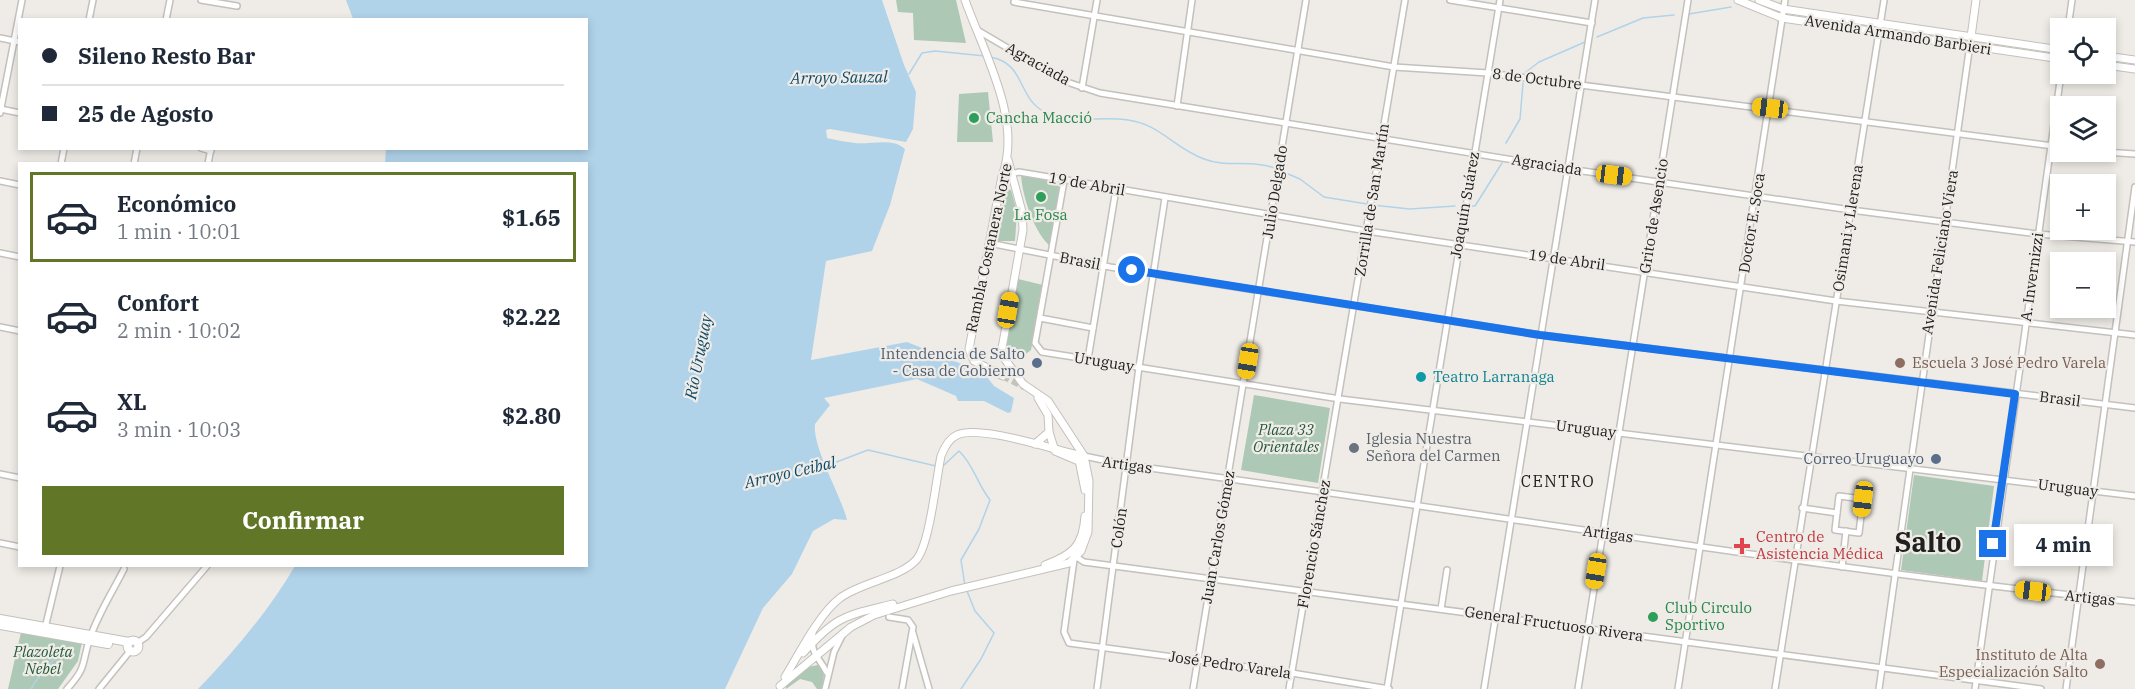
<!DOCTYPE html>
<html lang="es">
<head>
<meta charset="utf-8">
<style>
	body { margin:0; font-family:"IBM Plex Serif",serif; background:#f6f6f7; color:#1f2937; height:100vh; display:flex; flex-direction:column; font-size:22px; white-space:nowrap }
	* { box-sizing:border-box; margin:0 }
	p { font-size:20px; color:#747a83 }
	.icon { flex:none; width:33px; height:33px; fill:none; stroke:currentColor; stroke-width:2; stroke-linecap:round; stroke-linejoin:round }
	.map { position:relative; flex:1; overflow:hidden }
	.sheet { position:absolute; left:18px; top:162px; width:570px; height:405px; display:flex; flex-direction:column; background:#fff; border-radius:0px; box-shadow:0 3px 9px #0003 }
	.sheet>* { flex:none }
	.guide { position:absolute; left:18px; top:18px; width:570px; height:132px; border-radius:0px; box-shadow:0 3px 9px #0003; display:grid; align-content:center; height:132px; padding:0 24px; background:#fff }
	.tools { position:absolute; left:2050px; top:18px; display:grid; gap:12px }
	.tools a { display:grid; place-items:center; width:66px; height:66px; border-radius:0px; background:#fff; box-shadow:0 3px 9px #0003; font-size:30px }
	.end { position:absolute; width:27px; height:27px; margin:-14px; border:8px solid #1a73e8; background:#fff; box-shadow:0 0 0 3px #fff }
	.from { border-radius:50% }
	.bubble { position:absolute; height:42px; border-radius:0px; background:#fff; box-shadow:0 3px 9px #0003; font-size:20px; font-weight:800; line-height:42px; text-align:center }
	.car { position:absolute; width:18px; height:36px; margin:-18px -9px; border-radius:8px; box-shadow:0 0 4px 2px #0007; background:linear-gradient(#f5c518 24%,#345 0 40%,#f5c518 0 76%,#345 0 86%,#f5c518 0) }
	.guide b { display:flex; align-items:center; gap:21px; height:57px; font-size:22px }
	.guide b+b { border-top:2px solid #e0e1e3 }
	.guide i { width:15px; height:15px; background:#1f2937 }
	ul { padding:10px 0 0; list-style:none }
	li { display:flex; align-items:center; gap:18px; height:90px; margin:0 12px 9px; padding:0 12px; border:3px solid transparent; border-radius:0px }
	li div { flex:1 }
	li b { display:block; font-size:22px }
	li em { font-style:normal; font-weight:800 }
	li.current { border-color:#617626 }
	li>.icon { width:54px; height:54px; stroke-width:1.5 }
	.action { display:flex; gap:12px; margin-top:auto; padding:12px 24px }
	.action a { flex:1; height:69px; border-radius:0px; background:#617626; color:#fff; font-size:24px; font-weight:800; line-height:69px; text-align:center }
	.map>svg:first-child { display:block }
	.green { fill:#adc8b5 }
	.water { fill:#b0d3ea }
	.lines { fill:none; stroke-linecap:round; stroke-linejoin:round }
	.stream { stroke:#b0d3ea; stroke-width:1.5 }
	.tertiary-tunnel { stroke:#c6c3bf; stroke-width:7; stroke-dasharray:7 3.5; stroke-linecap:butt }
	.minor-casing { stroke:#c4c0bb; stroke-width:8 }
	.tertiary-casing { stroke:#c4c0bb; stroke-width:9 }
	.secondary-casing { stroke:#c4c0bb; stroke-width:10 }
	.minor { stroke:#fff; stroke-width:5 }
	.tertiary { stroke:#fff; stroke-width:7 }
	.secondary { stroke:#fff; stroke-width:8 }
	.route { stroke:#1a73e8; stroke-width:8 }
	.leisure-dot { fill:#2e9e5b; stroke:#efece7; stroke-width:2 }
	.service-dot { fill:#5c6f8a; stroke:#efece7; stroke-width:2 }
	.education-dot { fill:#8d6e63; stroke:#efece7; stroke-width:2 }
	.culture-dot { fill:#0f9aa8; stroke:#efece7; stroke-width:2 }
	.worship-dot { fill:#6b7280; stroke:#efece7; stroke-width:2 }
	.health-dot { fill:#e0444e; stroke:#efece7; stroke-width:2 }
	.labels { text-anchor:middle; stroke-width:4.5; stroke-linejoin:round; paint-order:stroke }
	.street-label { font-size:15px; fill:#21201e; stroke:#efece7 }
	.leisure-label { font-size:15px; fill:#27864d; stroke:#efece7; text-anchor:start }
	.service-label { font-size:15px; fill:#4e5e75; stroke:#efece7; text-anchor:end }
	.education-label { font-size:15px; fill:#785e54; stroke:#efece7; text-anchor:start }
	.culture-label { font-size:15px; fill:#0d838f; stroke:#efece7; text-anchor:start }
	.park-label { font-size:15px; font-style:italic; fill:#225939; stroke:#efece7 }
	.worship-label { font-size:15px; fill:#5b616d; stroke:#efece7; text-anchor:start }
	.health-label { font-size:15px; fill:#be3a42; stroke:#efece7; text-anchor:start }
	.water-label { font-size:16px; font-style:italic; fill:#0c4969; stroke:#efece7 }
	.neighbourhood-label { font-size:16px; letter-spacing:1.5px; fill:#21201e; stroke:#efece7 }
	.town-label { font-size:27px; font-weight:bold; fill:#21201e; stroke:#efece7 }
</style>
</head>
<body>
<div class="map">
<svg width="2135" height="689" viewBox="0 0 2135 689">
	<rect width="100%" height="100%" fill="#efece7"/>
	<g class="green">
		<path d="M896,0H956L966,43L914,40L913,13L898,12Z"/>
		<path d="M988,92L993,142H957L959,94Z"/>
		<path d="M1021,174L1061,183L1051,247C1034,233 1022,196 1021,174Z"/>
		<path d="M1007,189L1011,190L1017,212L1015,241H996L994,238L1003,192Z"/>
		<path d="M1018,279L1043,285L1031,350L1022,357L1011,354L1006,345Z"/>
		<path d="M1254,395L1330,408L1318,483L1241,470Z"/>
		<path d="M1914,475L1994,486L1982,581L1901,570Z"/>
		<path d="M22,628L82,642L78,661L58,689H8Z"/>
		<path d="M818,665L824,672L823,689H817L812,682L800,679L786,689V684L808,667Z"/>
	</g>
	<path class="water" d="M346,0H882L904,65L916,92L913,129L906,142L830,129L826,130L827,138C836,140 846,142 855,143C869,145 893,137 905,149L890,205L872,251L826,261L811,360L907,342L984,373L994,386L1014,398L1011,412L1008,413L984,401H958L956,396L917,379L824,398L830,405L815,424C812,447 841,495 847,520L834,519L813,531L792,574L763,608L725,689H198C234,652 269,610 295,566H586V164L385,163L386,149L586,148V20L353,19Z"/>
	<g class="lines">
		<g class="stream">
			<path d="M1689,14L1731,7"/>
			<path d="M1597,37L1643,18L1674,15"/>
			<path d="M990,57C1028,63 1016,103 1050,114C1075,124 1102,116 1128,120C1162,125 1172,147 1204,159C1227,168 1254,159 1277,169"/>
			<path d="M1526,72L1539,62L1585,42"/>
			<path d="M909,74L922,53L935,51L985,56"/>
			<path d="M1506,143L1520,119L1523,83"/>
			<path d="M1281,171L1300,179L1324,197L1367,204"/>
			<path d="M1372,205L1410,209L1455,206"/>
			<path d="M1471,206H1475L1502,163"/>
			<path d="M826,466L868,450L936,466"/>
			<path d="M943,466L959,451C974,465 977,484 990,500L979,529L961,560L965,586"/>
			<path d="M31,689C40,672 53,663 64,647"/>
			<path d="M961,689L981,659L994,633L975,611L967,591"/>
		</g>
		<path class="tertiary-tunnel" d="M1003,376L1025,387"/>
		<defs>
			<g id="minor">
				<path d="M201,0L237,6"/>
				<path d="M1450,0L1592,23"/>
				<path d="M1014,2L1394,67L1488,73L2061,147"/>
				<path d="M89,20L93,0"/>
				<path d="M166,20L170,0"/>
				<path d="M2068,28L2072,0"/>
				<path d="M977,30L1064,81L1100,93L1569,169L1851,210L2038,234L2135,242"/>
				<path d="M0,38L20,42"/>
				<path d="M1082,88L1097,0"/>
				<path d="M1177,106L1192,0"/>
				<path d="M0,109L20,113"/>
				<path d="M0,113L22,0"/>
				<path d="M201,148L211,151"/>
				<path d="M2105,152L2135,154"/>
				<path d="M61,164L64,148"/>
				<path d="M134,164L137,148"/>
				<path d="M208,164L211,148"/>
				<path d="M1002,176L1019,172L1367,231L1836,301L2135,335"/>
				<path d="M0,181L20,185"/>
				<path d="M1064,181L1035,343L1042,352L1340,399L2135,496"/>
				<path d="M989,243L1110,267L1540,335L2135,408"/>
				<path d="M0,253L20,257"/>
				<path d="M1040,318L1093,328"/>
				<path d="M0,327L20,331"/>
				<path d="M1088,359L1116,189"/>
				<path d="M1084,456L1127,465C1463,509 1798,567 2135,602"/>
				<path d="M0,474L20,478"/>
				<path d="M1839,496L1863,499L1859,533L1835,530Z"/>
				<path d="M1802,508L1837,513"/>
				<path d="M0,543L20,547"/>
				<path d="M1072,554L1084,562L2041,689"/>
				<path d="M1074,560L1064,632L1069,643L1292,673L1389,689"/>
				<path d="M1842,567L1846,531"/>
				<path d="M1441,609L1447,570"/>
				<path d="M889,617L908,620L913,627L902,689"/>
				<path d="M45,628L60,566"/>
				<path d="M813,632C810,655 818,655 827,673"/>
				<path d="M913,633L929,689"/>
				<path d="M137,643L146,637L207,566"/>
				<path d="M67,689C88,666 81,664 90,638C98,614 113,591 124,569"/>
				<path d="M99,689L130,651"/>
				<path d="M825,689L834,652L843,634"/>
				<path d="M1097,689L1139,367L1165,198"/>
				<path d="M1193,689L1306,0"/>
				<path d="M1289,689L1405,0"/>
				<path d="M1387,689L1500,0"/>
				<path d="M1484,689L1595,0"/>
				<path d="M1578,689L1688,0"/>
				<path d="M1678,689L1785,0"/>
				<path d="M1775,689L1884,0"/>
				<path d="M1879,689L1971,37"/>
				<path d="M1975,689L2061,74"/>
				<path d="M2066,689L2135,187"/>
			</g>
			<g id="tertiary">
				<path d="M965,0C984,53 1023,121 1002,176L969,349L974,361L1003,376"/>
				<path d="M1738,0L1782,18L2061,59"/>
				<path d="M1759,0L1783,9L2061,50"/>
				<path d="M1971,37L1976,0"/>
				<path d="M2106,56L2135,60"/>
				<path d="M2106,65L2135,69"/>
				<path d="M1049,432L1055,451L1081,462"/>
				<path d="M1035,444L1049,432L1048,415L1038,398"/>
				<path d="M1078,455L1085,490"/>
				<path d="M1045,565C1072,555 1083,547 1085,516"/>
				<path d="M803,653C837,615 845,616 893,604"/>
				<path d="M785,677C799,654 819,614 840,598C861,582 901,578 917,559C930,542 936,480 941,456C944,448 948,439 957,435C980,424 1056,451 1084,456"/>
				<path d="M780,686L851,627L874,615L951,591L1069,563L1081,551L1088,532L1089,481L1084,456L1048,401L1023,384L1001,354L1023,230L1022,212L1008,160"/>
			</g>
			<g id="secondary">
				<path d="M0,619L129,642"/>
				<path d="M0,625L108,644"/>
				<circle cx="133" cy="646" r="5.5"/>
			</g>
		</defs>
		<use href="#minor" class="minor-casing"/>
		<use href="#tertiary" class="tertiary-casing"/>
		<use href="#secondary" class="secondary-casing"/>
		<use href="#minor" class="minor"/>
		<use href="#tertiary" class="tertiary"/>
		<use href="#secondary" class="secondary"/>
	</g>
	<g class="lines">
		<path class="route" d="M1132,270L1540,335L2015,394L1993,544"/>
	</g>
	<g class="leisure-dot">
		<circle cx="974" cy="118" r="6"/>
		<circle cx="1041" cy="197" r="6"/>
		<circle cx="1653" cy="617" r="6"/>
	</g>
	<g class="service-dot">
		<circle cx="1037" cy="363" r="6"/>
		<circle cx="1936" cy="459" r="6"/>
	</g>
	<g class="education-dot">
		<circle cx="1900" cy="363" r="6"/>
		<circle cx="2100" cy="664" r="6"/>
	</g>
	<circle class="culture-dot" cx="1421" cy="377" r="6"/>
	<circle class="worship-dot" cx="1354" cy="448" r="6"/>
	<path class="health-dot" d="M1739 537h6v6h6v6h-6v6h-6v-6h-6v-6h6z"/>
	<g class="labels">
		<g class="street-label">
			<text transform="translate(1898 35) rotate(9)" y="5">Avenida Armando Barbieri</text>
			<text transform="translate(1038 64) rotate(29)" y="5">Agraciada</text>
			<text transform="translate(1537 79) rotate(7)" y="5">8 de Octubre</text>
			<text transform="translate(1547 165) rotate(9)" y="5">Agraciada</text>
			<text transform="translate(1087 184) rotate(10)" y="5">19 de Abril</text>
			<text transform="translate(1275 192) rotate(-81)" y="5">Julio Delgado</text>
			<text transform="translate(1372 200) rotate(-81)" y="5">Zorrilla de San Martín</text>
			<text transform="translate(1465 205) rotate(-80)" y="5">Joaquín Suárez</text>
			<text transform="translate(1654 216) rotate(-81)" y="5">Grito de Asencio</text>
			<text transform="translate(1752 223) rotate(-81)" y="5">Doctor E. Soca</text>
			<text transform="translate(1848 228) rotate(-81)" y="5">Osimani y Llerena</text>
			<text transform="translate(989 248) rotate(-78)" y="5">Rambla Costanera Norte</text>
			<text transform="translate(1940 252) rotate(-81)" y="5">Avenida Feliciano Viera</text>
			<text transform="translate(1567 260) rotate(8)" y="5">19 de Abril</text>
			<text transform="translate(1080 261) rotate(11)" y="5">Brasil</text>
			<text transform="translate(2032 277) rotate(-82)" y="5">A. Invernizzi</text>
			<text transform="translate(1104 362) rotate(9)" y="5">Uruguay</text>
			<text transform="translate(2060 399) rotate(7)" y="5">Brasil</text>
			<text transform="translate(1586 429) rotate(7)" y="5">Uruguay</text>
			<text transform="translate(1127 465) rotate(8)" y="5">Artigas</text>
			<text transform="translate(2068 488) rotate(7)" y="5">Uruguay</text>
			<text transform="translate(1119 528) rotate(-82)" y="5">Colón</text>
			<text transform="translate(1608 534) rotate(8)" y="5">Artigas</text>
			<text transform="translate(1218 537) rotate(-80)" y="5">Juan Carlos Gómez</text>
			<text transform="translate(1314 544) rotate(-80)" y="5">Florencio Sánchez</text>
			<text transform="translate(2090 598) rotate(6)" y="5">Artigas</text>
			<text transform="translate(1554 624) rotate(8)" y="5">General Fructuoso Rivera</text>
			<text transform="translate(1230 665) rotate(8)" y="5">José Pedro Varela</text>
		</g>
		<g class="leisure-label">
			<text x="986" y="123">Cancha Macció</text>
			<text x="1041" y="220" text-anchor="middle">La Fosa</text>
			<text x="1665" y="613">Club Circulo<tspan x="1665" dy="17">Sportivo</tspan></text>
		</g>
		<g class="service-label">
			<text x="1025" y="359">Intendencia de Salto<tspan x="1025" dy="17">- Casa de Gobierno</tspan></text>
			<text x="1924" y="464">Correo Uruguayo</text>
		</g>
		<g class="education-label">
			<text x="1912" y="368">Escuela 3 José Pedro Varela</text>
			<text x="2088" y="660" text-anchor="end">Instituto de Alta<tspan x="2088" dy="17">Especialización Salto</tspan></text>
		</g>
		<g class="culture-label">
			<text x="1433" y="382">Teatro Larranaga</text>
		</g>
		<g class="park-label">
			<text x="1286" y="435">Plaza 33<tspan x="1286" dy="17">Orientales</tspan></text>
			<text x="43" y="657">Plazoleta<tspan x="43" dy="17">Nebel</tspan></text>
		</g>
		<g class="worship-label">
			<text x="1366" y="444">Iglesia Nuestra<tspan x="1366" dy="17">Señora del Carmen</tspan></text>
		</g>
		<g class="health-label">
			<text x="1756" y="542">Centro de<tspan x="1756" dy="17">Asistencia Médica</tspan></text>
		</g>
		<g class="water-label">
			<text transform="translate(839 77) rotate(-1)" y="6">Arroyo Sauzal</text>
			<text transform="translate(698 357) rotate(-79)" y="6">Río Uruguay</text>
			<text transform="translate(790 472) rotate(-13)" y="6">Arroyo Ceibal</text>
		</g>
		<g class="neighbourhood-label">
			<text x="1558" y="487">CENTRO</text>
		</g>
		<g class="town-label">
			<text x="1928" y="552">Salto</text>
		</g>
	</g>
</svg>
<div class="tools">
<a><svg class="icon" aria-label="locate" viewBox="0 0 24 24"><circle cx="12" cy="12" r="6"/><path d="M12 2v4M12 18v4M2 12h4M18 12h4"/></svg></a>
<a><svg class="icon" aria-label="layers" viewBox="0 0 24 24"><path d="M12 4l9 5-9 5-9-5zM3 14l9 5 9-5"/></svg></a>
<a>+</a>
<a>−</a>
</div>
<i class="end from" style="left:1132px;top:270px"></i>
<i class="end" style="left:1993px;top:544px"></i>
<div class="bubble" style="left:2014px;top:524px;width:99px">4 min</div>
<i class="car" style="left:1770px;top:108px;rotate:277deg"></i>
<i class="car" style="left:1614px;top:175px;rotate:97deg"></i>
<i class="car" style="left:1008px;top:310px;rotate:10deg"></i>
<i class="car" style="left:1248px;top:361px;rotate:189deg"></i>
<i class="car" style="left:1863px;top:499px;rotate:187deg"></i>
<i class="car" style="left:1596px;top:571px;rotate:189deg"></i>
<i class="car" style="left:2033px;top:591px;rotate:277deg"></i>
<div class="guide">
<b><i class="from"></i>Sileno Resto Bar</b>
<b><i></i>25 de Agosto</b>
</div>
<section class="sheet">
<ul>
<li class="current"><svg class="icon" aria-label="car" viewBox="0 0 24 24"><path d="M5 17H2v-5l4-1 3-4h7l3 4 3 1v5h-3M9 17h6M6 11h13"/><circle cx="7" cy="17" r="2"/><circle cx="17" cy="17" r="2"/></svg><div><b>Económico</b><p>1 min · 10:01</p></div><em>$1.65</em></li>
<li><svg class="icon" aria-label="car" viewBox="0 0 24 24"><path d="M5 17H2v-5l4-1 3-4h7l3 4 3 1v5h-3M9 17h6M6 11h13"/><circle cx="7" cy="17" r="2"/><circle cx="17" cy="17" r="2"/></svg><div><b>Confort</b><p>2 min · 10:02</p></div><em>$2.22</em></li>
<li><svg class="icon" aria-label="car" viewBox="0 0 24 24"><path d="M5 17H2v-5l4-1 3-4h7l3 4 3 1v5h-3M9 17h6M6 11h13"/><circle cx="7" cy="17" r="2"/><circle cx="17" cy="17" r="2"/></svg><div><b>XL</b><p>3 min · 10:03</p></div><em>$2.80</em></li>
</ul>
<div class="action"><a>Confirmar</a></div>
</section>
</div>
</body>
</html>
